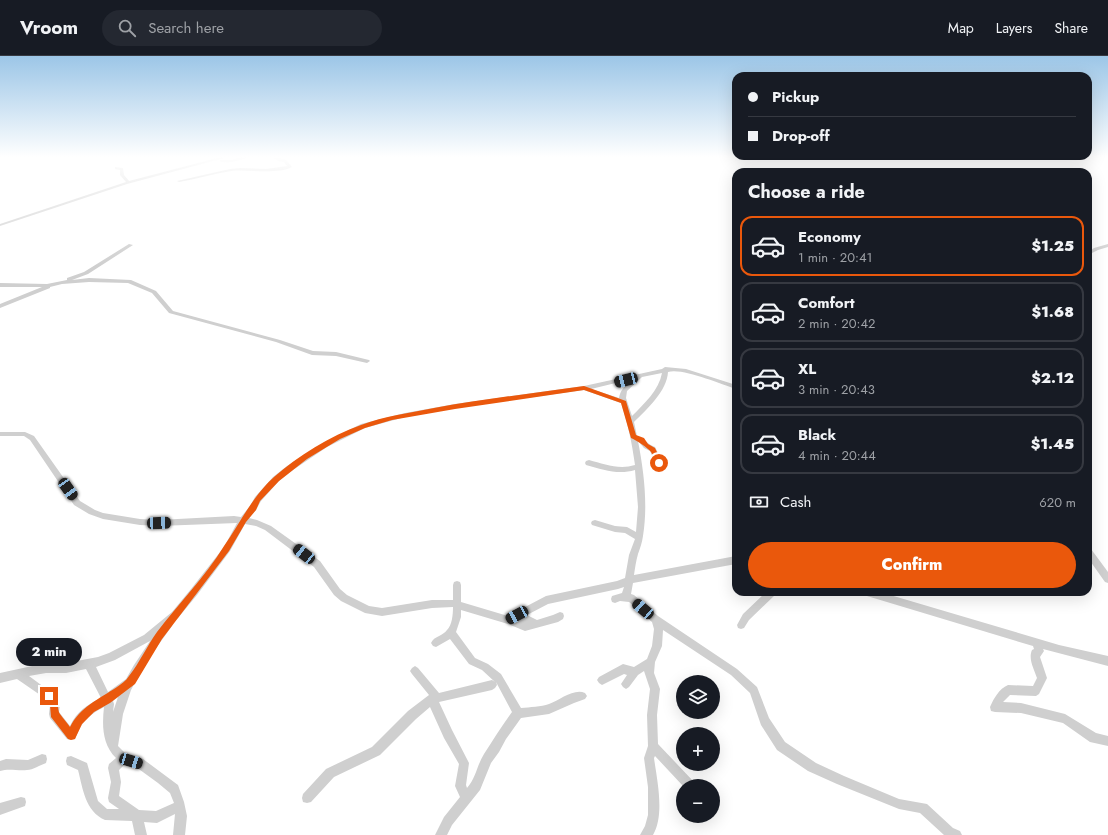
<!DOCTYPE html>
<html lang="en">
<head>
<meta charset="utf-8">
<style>
	body { margin:0; font-family:Jost,sans-serif; background:#242831; color:#f1f3f6; height:100vh; display:flex; flex-direction:column; font-size:15px; white-space:nowrap }
	* { box-sizing:border-box; margin:0 }
	p { font-size:13px; color:#9ea1a6 }
	.icon { flex:none; width:22px; height:22px; fill:none; stroke:currentColor; stroke-width:2; stroke-linecap:round; stroke-linejoin:round }
	.map { position:relative; flex:1; overflow:hidden }
	.details { position:absolute; left:732px; top:112px; width:360px; height:428px; display:flex; flex-direction:column; background:#171b24; border-radius:12px; box-shadow:0 4px 16px #0002 }
	.details>* { flex:none }
	.top-card { position:absolute; left:732px; top:16px; width:360px; height:88px; border-radius:12px; box-shadow:0 4px 16px #0002; display:grid; align-content:center; height:88px; padding:0 16px; background:#171b24 }
	.buttons { position:absolute; left:676px; top:619px; display:grid; gap:8px }
	.buttons a { display:grid; place-items:center; width:44px; height:44px; border-radius:50%; background:#171b24; box-shadow:0 4px 16px #0002; font-size:20px }
	.end { position:absolute; width:18px; height:18px; margin:-9px; border:5px solid #ea580c; background:#fff; box-shadow:0 0 0 2px #fff }
	.from { border-radius:50% }
	.bubble { position:absolute; height:28px; border-radius:14px; background:#171b24; box-shadow:0 4px 16px #0002; font-size:13px; font-weight:800; line-height:28px; text-align:center }
	.car { position:absolute; width:12px; height:24px; margin:-12px -6px; border-radius:5px; box-shadow:0 0 3px 1px #0007; background:linear-gradient(#222 24%,#8ab4d8 0 40%,#222 0 76%,#8ab4d8 0 86%,#222 0) }
	.top-card b { display:flex; align-items:center; gap:14px; height:38px; font-size:15px }
	.top-card b+b { border-top:1px solid #363941 }
	.top-card i { width:10px; height:10px; background:#f1f3f6 }
	ul { padding:0; list-style:none }
	li { display:flex; align-items:center; gap:12px; height:60px; margin:0 8px 6px; padding:0 8px; border:2px solid #363941; border-radius:12px }
	li div { flex:1 }
	li b { display:block; font-size:15px }
	li em { font-style:normal; font-weight:800 }
	li.selected { border-color:#ea580c }
	li>.icon { width:36px; height:36px; stroke-width:1.5 }
	h2 { padding:0 16px; font-size:18px; line-height:48px }
	.pay { display:flex; align-items:center; gap:10px; height:44px; padding:0 16px; font-size:15px }
	.pay p { margin-inline-start:auto }
	.button { display:flex; gap:8px; margin-top:auto; padding:8px 16px }
	.button a { flex:1; height:46px; border-radius:24px; background:#ea580c; color:#fff; font-size:16px; font-weight:800; line-height:46px; text-align:center }
	header { display:flex; align-items:center; gap:24px; box-sizing:border-box; height:56px; padding:0 20px; background:#171b24; border-bottom:1px solid #363941 }
	header strong { font-size:19px }
	nav { display:flex; gap:22px; margin-inline-start:auto; font-size:14px }
	.search { width:280px; height:36px; background:#242831; display:flex; align-items:center; gap:10px; box-sizing:border-box; padding:0 14px; border-radius:22px; color:#9ea1a6; font-size:15px }
	.map>svg:first-child { display:block }
	.lines { fill:none; stroke-linecap:round; stroke-linejoin:round }
	.street { fill:#cfcfcf; fill-rule:evenodd }
	.route { fill:#ea580c }
</style>
</head>
<body>
<header>
<strong>Vroom</strong>
<div class="search"><svg class="icon" aria-label="search" viewBox="0 0 24 24"><circle cx="10" cy="10" r="6"/><path d="M15 15l6 6"/></svg>Search here</div>
<nav><a>Map</a><a>Layers</a><a>Share</a></nav>
</header>
<div class="map">
<svg width="1108" height="779" viewBox="0 0 1108 779">
	<rect width="100%" height="100%" fill="#fff"/>
	<g class="lines">
		<g class="street">
			<path d="M221,101H228L127,128L0,170V168L126,126L120,119V114L115,113V111L123,112L124,119L129,125Z"/>
			<path d="M241,101H248C239,105 228,108 219,105L221,104H232Z"/>
			<path d="M273,101C278,101 282,103 286,104L292,111C276,119 248,113 231,115C213,118 196,123 179,126L177,125L230,113L241,112L266,113L287,110L284,106L278,105Z"/>
			<path d="M129,188L133,189L88,218L72,224L89,222L131,224L156,235L173,255L280,284L313,295L336,296L369,304L370,305L367,307L336,300L312,299L276,286L169,257L152,237L128,227L89,226L62,228L50,231V232L0,252V248L42,231H0V227L47,228L67,224V222L84,216Z"/>
			<path d="M1108,188V191L1098,194L1088,199V196L1094,192Z"/>
			<path d="M665,311L686,313L736,329V333C719,328 684,312 668,316C667,335 647,353 634,366L637,380C645,383 647,388 655,391L663,407L662,409H656L650,395L644,392L638,385C644,416 648,449 643,480C642,487 640,492 638,498C636,505 635,512 634,519L736,500V508L633,527L631,538L634,539L658,560L737,613L757,631L769,662L785,686L816,707L844,720L899,743L927,748L953,772L960,775L962,779H944L920,757L899,753L837,728L808,715L777,694L761,669L750,637L731,619L663,574L662,590L655,606L654,617L660,633L657,659L658,688L694,726L695,730H683L655,700L654,702C657,724 665,759 653,779H640L645,770L648,759V731L644,702L648,690L647,659L650,633L644,615L638,619L629,631L626,633L623,631L621,628L627,619L624,618L602,629L599,627L597,624L599,621L623,608L634,611L647,603L652,590L654,573L652,566L629,546L620,545L615,547L612,546L611,543L612,540L622,537L624,531L618,533L548,548L527,559L537,564L553,559L560,556L563,557L564,560L563,563L558,566L525,575L508,568L461,554V561L456,576L475,602L488,608L501,618L521,652C530,651 541,651 549,648C560,644 574,632 585,637L587,640L585,643L574,647L549,658L521,662L506,683L499,696L491,707L480,734L452,769L447,779H435L444,761L460,741L455,730L459,708L444,682L430,651L416,663L380,699L334,721L311,746L307,747L303,746L302,742L303,738L326,713L372,691L408,655L429,639L412,618L410,615L412,612L415,610L418,612L439,637L492,624L495,626L482,614L469,608L450,583L436,591L433,590L431,587C434,580 443,580 447,574C452,569 453,559 453,551L432,552L382,560L365,557L341,545L334,539L314,511L265,474L256,470L245,468L230,495L197,539L178,562L173,566L172,570L146,606L131,634L123,658L118,690L126,698L143,703L178,729L184,746L187,760L185,779H173L175,758L157,767L144,766L147,779H135L132,765L105,764C85,755 83,733 78,714L67,709L66,705L67,701L71,700L87,707L98,745L107,753H119L109,746L108,742L111,726L108,712L109,708L116,702C102,688 102,669 104,651C87,660 82,666 75,683L71,684L67,683L50,662L49,658L50,649L46,643L17,623L0,627V617L46,607H66L98,601L109,597L144,579L172,556L191,533L224,491L237,467L159,470L140,469L103,463L89,458L74,449L30,384L24,380H0V376H25L34,380L80,445L95,454L103,457L140,463L159,464L234,460L241,461L250,450L255,441L273,421L287,410L323,387L361,368L405,357L455,348L584,330L662,313ZM662,317C659,334 644,348 632,360L626,342L627,335L642,321ZM632,323C626,329 620,334 619,342L591,333ZM584,334L621,347C628,368 632,387 635,409C619,414 604,408 589,404L586,405L585,407L586,409C603,414 619,419 635,414L638,451L636,476L627,471L615,470L595,464L592,465L591,467L592,469L615,476L625,477L635,483L629,499L625,522L617,525L546,540L508,560L461,546V529L460,526L457,525L454,526L453,529V544H432L382,552L369,550L347,539L340,533L320,505L271,470L257,464L249,462L256,454L261,445L279,425L293,414L327,391L365,372L405,361L455,352ZM150,585L134,609L126,623L108,636L96,611L115,604ZM86,613L101,642C87,649 77,655 70,670L59,656L60,648L52,637L29,620L46,617H66ZM496,626L512,656C502,670 493,684 484,698C477,709 476,722 467,732L466,729L469,707L452,674L439,646L492,634L495,632L497,629ZM118,641L113,656L114,648L113,645ZM125,708L136,711L158,727L170,737L174,747L156,755L139,754L119,740L121,726L119,714Z"/>
			<path d="M1088,492L1091,493L1108,516V527L1105,526L1088,502Z"/>
			<path d="M766,536H776L775,539L749,564L744,572L741,573L738,572L737,569L743,558Z"/>
			<path d="M863,536H880L1059,589L1108,600V610L1043,593L1044,595L1040,601L1047,622L1039,638L1036,640L1010,639L1003,646L1021,647L1065,658L1096,677L1108,680V690L1090,686L1063,667L1021,657L995,656L991,655L990,651C994,642 999,633 1008,629L1033,630L1037,622C1034,613 1028,603 1032,594L1034,593L1033,590L867,540L864,539Z"/>
			<path d="M42,698L46,699L47,703L46,707C40,709 33,714 27,714C17,715 9,712 0,715V705L6,703L28,704Z"/>
			<path d="M21,741L25,742L26,746L25,750L0,759V747Z"/>
		</g>
	</g>
	<linearGradient id="sky" x2="0" y2="1"><stop stop-color="#9cc6e7"/><stop offset="0.48" stop-color="#fff"/><stop offset="1" stop-color="#fff" stop-opacity="0"/></linearGradient>
	<rect width="1108" height="210" fill="url(#sky)"/>
	<path class="route" d="M584,330L626,345L636,379L644,382L648,388L655,392L662,407L661,409H657C655,405 653,399 651,396C648,392 636,384 631,382L621,347L584,334L455,353L392,364L365,372L340,383L307,403L279,425L260,445L256,454L246,466L229,495L162,583L135,628L110,647L94,656L82,668L75,683L71,684L68,683L51,661L50,649L45,640L46,637L49,636C61,641 56,651 60,658C63,662 67,667 70,671C80,651 99,643 117,631C121,628 126,625 129,620C140,606 147,590 157,576C179,547 205,521 224,490C240,467 252,441 274,421C298,400 330,380 361,369C384,360 410,357 434,352C484,343 534,337 584,330Z"/>
</svg>
<div class="buttons">
<a><svg class="icon" aria-label="layers" viewBox="0 0 24 24"><path d="M12 4l9 5-9 5-9-5zM3 14l9 5 9-5"/></svg></a>
<a>+</a>
<a>−</a>
</div>
<i class="end from" style="left:659px;top:407px"></i>
<i class="end" style="left:49px;top:640px"></i>
<div class="bubble" style="left:16px;top:582px;width:66px">2 min</div>
<i class="car" style="left:626px;top:324px;rotate:256deg"></i>
<i class="car" style="left:68px;top:433px;rotate:145deg"></i>
<i class="car" style="left:159px;top:467px;rotate:88deg"></i>
<i class="car" style="left:304px;top:498px;rotate:308deg"></i>
<i class="car" style="left:643px;top:553px;rotate:311deg"></i>
<i class="car" style="left:517px;top:559px;rotate:242deg"></i>
<i class="car" style="left:131px;top:705px;rotate:107deg"></i>
<div class="top-card">
<b><i class="from"></i>Pickup</b>
<b><i></i>Drop-off</b>
</div>
<section class="details">
<h2>Choose a ride</h2>
<ul>
<li class="selected"><svg class="icon" aria-label="car" viewBox="0 0 24 24"><path d="M5 17H2v-5l4-1 3-4h7l3 4 3 1v5h-3M9 17h6M6 11h13"/><circle cx="7" cy="17" r="2"/><circle cx="17" cy="17" r="2"/></svg><div><b>Economy</b><p>1 min · 20:41</p></div><em>$1.25</em></li>
<li><svg class="icon" aria-label="car" viewBox="0 0 24 24"><path d="M5 17H2v-5l4-1 3-4h7l3 4 3 1v5h-3M9 17h6M6 11h13"/><circle cx="7" cy="17" r="2"/><circle cx="17" cy="17" r="2"/></svg><div><b>Comfort</b><p>2 min · 20:42</p></div><em>$1.68</em></li>
<li><svg class="icon" aria-label="car" viewBox="0 0 24 24"><path d="M5 17H2v-5l4-1 3-4h7l3 4 3 1v5h-3M9 17h6M6 11h13"/><circle cx="7" cy="17" r="2"/><circle cx="17" cy="17" r="2"/></svg><div><b>XL</b><p>3 min · 20:43</p></div><em>$2.12</em></li>
<li><svg class="icon" aria-label="car" viewBox="0 0 24 24"><path d="M5 17H2v-5l4-1 3-4h7l3 4 3 1v5h-3M9 17h6M6 11h13"/><circle cx="7" cy="17" r="2"/><circle cx="17" cy="17" r="2"/></svg><div><b>Black</b><p>4 min · 20:44</p></div><em>$1.45</em></li>
</ul>
<div class="pay"><svg class="icon" aria-label="cash" viewBox="0 0 24 24"><path d="M3 7h18v10H3z"/><circle cx="12" cy="12" r="2"/></svg>Cash<p>620 m</p></div>
<div class="button"><a>Confirm</a></div>
</section>
</div>
</body>
</html>
